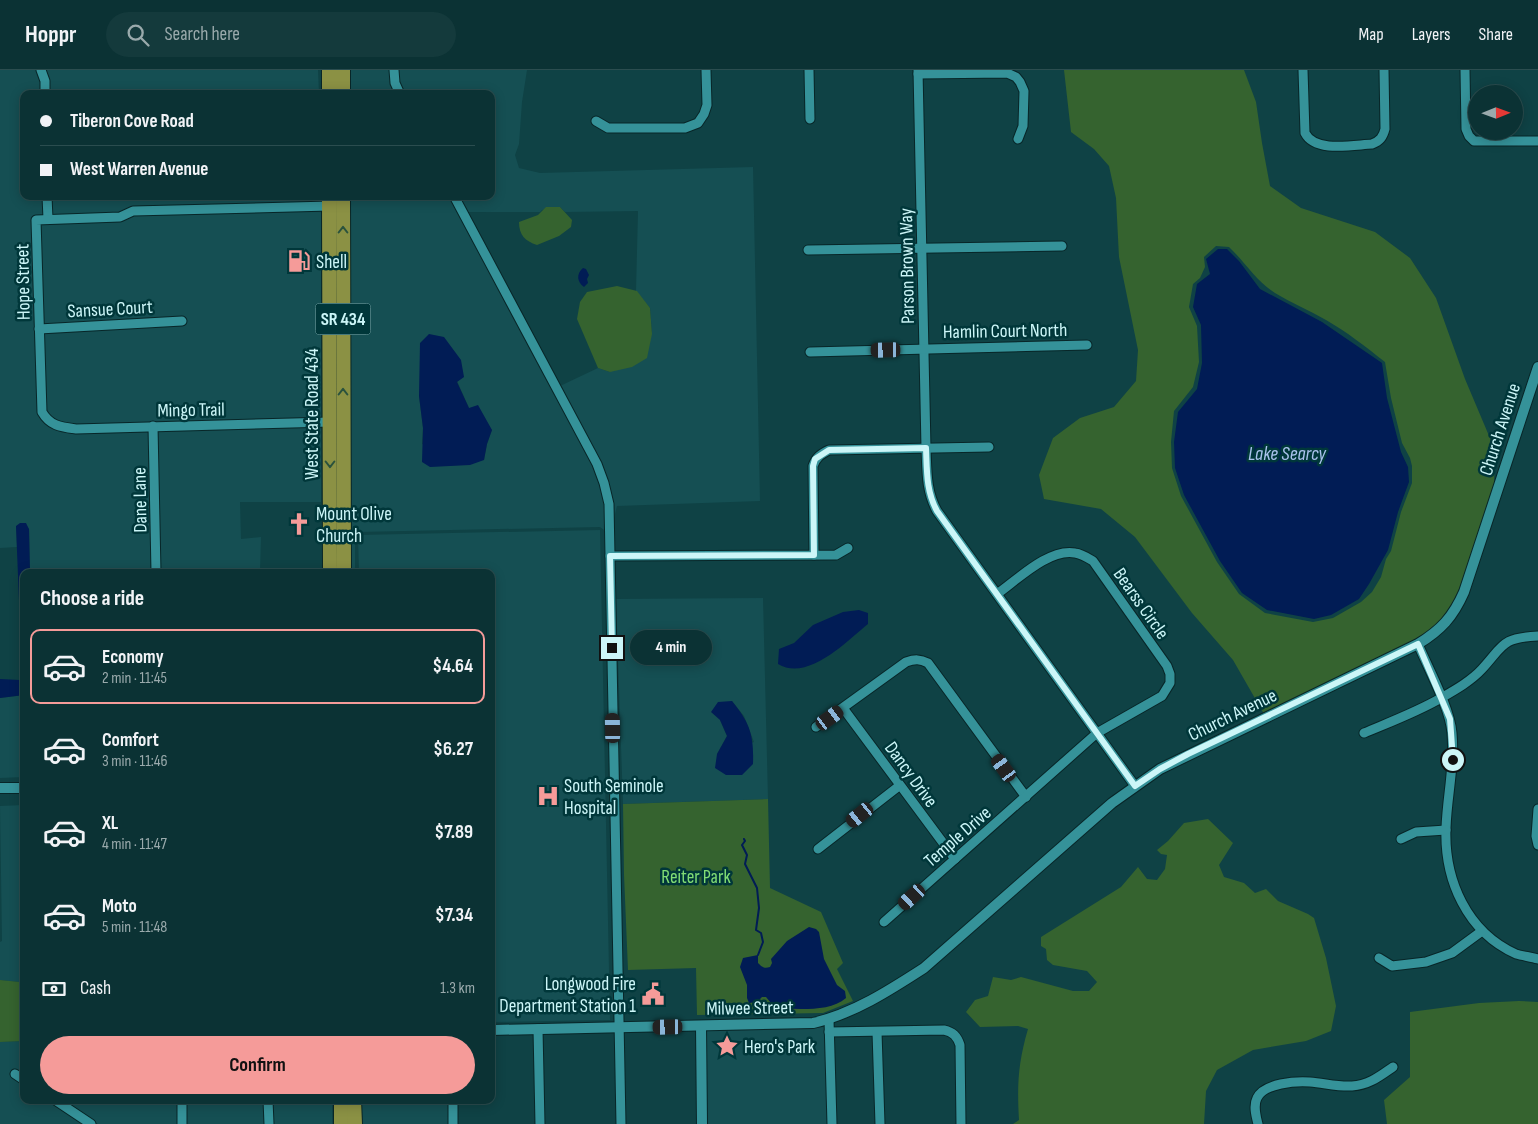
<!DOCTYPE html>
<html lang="en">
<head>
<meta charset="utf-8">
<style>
	body { margin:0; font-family:"Sofia Sans Condensed",sans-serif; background:#143a3c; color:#f1f3f6; height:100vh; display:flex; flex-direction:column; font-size:19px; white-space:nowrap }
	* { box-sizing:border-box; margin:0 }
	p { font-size:16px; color:#9aaaac }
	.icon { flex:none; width:28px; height:28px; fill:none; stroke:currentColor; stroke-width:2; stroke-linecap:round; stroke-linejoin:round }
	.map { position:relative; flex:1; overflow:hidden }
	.side { position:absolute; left:20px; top:499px; width:475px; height:535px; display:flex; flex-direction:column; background:#0b3234; border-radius:10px; box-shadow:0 2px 12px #0003,0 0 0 1px #2b4d4f }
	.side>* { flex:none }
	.hud { position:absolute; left:20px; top:20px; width:475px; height:110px; border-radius:10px; box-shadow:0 2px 12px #0003,0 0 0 1px #2b4d4f; display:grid; align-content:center; height:110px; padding:0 20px; background:#0b3234 }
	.needle { width:32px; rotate:89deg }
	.controls { position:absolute; left:1468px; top:15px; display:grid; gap:10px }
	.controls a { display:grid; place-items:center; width:55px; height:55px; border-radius:50%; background:#0b3234; box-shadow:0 2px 12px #0003,0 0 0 1px #2b4d4f; font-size:25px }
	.end { position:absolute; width:22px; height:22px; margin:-11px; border:6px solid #ccf6f8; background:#111; box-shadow:0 0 0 2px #111 }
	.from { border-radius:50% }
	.bubble { position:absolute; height:35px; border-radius:18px; background:#0b3234; box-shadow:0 2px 12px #0003,0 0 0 1px #2b4d4f; font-size:16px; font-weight:700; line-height:35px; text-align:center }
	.car { position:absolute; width:15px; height:30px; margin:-15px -8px; border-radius:6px; box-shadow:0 0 4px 1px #0007; background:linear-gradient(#222 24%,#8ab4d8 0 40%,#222 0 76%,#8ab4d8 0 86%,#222 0) }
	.hud b { display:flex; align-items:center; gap:18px; height:48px; font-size:19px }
	.hud b+b { border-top:1px solid #2b4d4f }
	.hud i { width:12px; height:12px; background:#f1f3f6 }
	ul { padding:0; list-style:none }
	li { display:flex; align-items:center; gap:15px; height:75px; margin:0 10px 8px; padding:0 10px; border:2px solid transparent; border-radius:10px }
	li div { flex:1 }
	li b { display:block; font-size:19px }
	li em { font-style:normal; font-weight:700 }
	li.selected { border-color:#f59b99 }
	li>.icon { width:45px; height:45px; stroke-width:1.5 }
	h2 { padding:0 20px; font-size:22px; line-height:60px }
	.pay { display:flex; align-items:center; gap:12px; height:55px; padding:0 20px; font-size:19px }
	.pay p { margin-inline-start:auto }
	.primary-button { display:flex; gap:10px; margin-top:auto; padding:10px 20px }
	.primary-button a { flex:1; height:58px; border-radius:30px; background:#f59b99; color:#111; font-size:20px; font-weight:700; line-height:58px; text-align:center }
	header { display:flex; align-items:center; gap:30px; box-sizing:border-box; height:70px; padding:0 25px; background:#0b3234; border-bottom:1px solid #2b4d4f }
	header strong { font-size:24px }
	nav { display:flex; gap:28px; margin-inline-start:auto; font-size:18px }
	.search { width:350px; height:45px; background:#143a3c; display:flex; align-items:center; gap:12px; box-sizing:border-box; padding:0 18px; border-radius:28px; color:#9aaaac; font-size:19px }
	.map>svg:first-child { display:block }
	.built { fill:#154f53; fill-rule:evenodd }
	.green { fill:#35632f; fill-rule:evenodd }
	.water { fill:#011c55 }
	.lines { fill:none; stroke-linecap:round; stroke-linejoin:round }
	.stream { stroke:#011c55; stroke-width:2 }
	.minor-casing { stroke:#082628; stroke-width:11 }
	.tertiary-casing { stroke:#082628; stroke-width:12 }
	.primary-casing { stroke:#082628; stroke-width:16 }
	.minor { stroke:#359299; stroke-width:9 }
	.tertiary { stroke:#359299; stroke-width:10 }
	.primary { stroke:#8b9144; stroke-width:14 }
	.oneway { stroke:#2a523d }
	.route { stroke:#ccf6f8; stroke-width:6 }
	.labels { text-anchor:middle; stroke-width:5; stroke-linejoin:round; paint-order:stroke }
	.shield { fill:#00373a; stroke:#8fbdbf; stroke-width:1 }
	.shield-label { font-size:18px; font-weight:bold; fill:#ccf6f8 }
	.poi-label { font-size:19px; fill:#ccf6f8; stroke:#00373a; text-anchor:start }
	.street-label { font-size:19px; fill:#ccf6f8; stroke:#00373a }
	.park-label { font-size:19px; fill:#81dd75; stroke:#00373a }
	.water-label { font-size:20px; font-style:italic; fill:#aac2ed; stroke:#00373a }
</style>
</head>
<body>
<header>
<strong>Hoppr</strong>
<div class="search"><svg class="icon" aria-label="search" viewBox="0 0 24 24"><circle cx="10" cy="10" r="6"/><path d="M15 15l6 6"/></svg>Search here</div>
<nav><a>Map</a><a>Layers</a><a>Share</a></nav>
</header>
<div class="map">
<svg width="1538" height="1054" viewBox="0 0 1538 1054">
	<rect width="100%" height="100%" fill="#0f4245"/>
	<g class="built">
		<path d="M0,0H37L41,11V24H24V126H43L44,146L33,172L34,255L38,343L45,353L60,361L149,360L152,502H30L29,459L16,456L17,477L0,478Z"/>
		<path d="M46,0H318L319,24H49V11Z"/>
		<path d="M349,0H390L391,15L395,24H349Z"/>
		<path d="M398,0H527L522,32L519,74L515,85L519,98L540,103L753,97L760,431L617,436L613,452L602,395L560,316L598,298L610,302L652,264L650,238L636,221L638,141L565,142L560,137L542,140L540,142H468L459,126H491V24H404L400,15Z"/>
		<path d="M52,126H321V132L119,143L52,145Z"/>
		<path d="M349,126H450L593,395L600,414L605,434L615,954L612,953L614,950L604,460L600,457L358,462L355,465V502H349ZM464,307L457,311L469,338L492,360L487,374L484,390L422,374L423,358L419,326Z"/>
		<path d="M321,140V349L77,356L62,354L50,347L46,341L43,262L187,254L186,247L43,255L41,153L119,152L134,145Z"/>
		<path d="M321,356V432H240L241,469L261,467L260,502H160L158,360Z"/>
		<path d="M600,460L610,950L491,952V502H359L358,465Z"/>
		<path d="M763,528L768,729L623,734L616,529ZM732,631L744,646L754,672L717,684L727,666L720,650Z"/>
		<path d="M24,625V707L0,708V628Z"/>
		<path d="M24,735V951L22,921L20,912L0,910V872L2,871L0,736Z"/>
		<path d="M825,957L828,1054H708L705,959Z"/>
		<path d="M24,971V1005L14,999L9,1004L24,1014V1030H48L84,1054H0V972Z"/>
		<path d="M62,1030H178V1054H98Z"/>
		<path d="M186,1030H264L265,1054H186Z"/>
		<path d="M272,1030H332V1054H273Z"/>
		<path d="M361,1030H449V1054H362Z"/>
	</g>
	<g class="green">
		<path d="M1064,0H1244L1256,32L1262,73L1270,116L1301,138L1375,162L1410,188L1436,228L1465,309L1495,380L1494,416L1460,521L1447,546L1425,565L1264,644L1233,590L1192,543L1135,467L1101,439L1044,429L1039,405L1053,368L1080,348L1114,337L1136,311L1138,280L1119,187L1116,128L1109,96L1094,79L1071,62ZM1216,176L1229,177C1245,192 1256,211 1275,223C1291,233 1309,240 1326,250C1347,262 1366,277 1385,292L1391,328L1402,373L1410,388L1412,396V413L1401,442L1391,481L1386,489L1381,507L1372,522L1361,532L1333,548L1313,552L1265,543L1239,524L1217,492L1181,426L1172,398L1171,372L1174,341L1193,317L1199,292L1197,256L1189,237L1193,214L1200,208L1205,197L1204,187Z"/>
		<path d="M546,137H560L572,150L571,157L559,166L537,175C525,171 519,165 519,152L538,145Z"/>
		<path d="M617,216L637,221L650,238L652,264L647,288L632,297L610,302L598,298L577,249L580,232L587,222Z"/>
		<path d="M768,729L770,818L821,842L843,893L837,899L853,931L823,943L697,945L696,898L628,900L624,805L623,734Z"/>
		<path d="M1208,749L1233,773L1219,795L1224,807L1244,813L1255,823L1266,819L1278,831L1308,844L1314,848L1326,888L1336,936L1331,961L1306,971L1253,980L1217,1000L1206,1021L1204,1054H1013L1019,1050C1017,1015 1018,993 1028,959L1018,956L980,957L966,942L975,930L988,926L993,907L1011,910L1021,907L1073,921H1089L1097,912L1087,901L1053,895L1047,890L1046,879L1041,876V867L1121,817L1138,797L1147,809L1157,810L1165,799L1167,785L1161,784L1157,780L1168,771L1184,753Z"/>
		<path d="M0,910L20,912L22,921L24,971L0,972Z"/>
		<path d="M1519,931L1538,932V1054H1387L1384,1030L1410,1007V942L1479,933Z"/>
	</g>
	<g class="water">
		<path d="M1218,179H1227L1239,191L1260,219L1322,252L1382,293L1387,328L1401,382L1408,397L1409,412L1398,442L1388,480L1369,514L1359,529L1331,545L1314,549L1267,540L1242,523L1220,491L1184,425L1175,398L1174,372L1178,342L1197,319L1202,293L1201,255L1193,237L1197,214L1210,204L1206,189Z"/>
		<path d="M583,198L586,199L589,205L587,209L588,213L584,217C577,212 576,204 583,198Z"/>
		<path d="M429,264L444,267L461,290L464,307L457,312L469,338L478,335L492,360L487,374L484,390L470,395L430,397L422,392L423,358L419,326L420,273Z"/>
		<path d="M20,453H26L29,459L30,502H24V625L0,628V609L20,610L22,605L16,456Z"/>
		<path d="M859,540L868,543V554C847,571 808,612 778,594L779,579L794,573L813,555L843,542Z"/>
		<path d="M732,631C750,653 754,665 753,694L742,705H726L715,698L717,684L727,666L720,650L711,642L718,632Z"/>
		<path d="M809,857L816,859L819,862L824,889L837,915L845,921L846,928C829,943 797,938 776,939L766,927H762L757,932L749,933L747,928V915L740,897L743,888L758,885V893C762,897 764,899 770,897L772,893L771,889L787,871Z"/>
	</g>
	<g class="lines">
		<path class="stream" d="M744,769L745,771L742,775L747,785L745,794L757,818L759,838L756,860L761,863L763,872L758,885"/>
		<defs>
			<g id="minor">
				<path d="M41,0L45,11V24"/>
				<path d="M394,0L395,13L400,24"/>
				<path d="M809,0L810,49"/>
				<path d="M918,0L926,378C927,401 926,421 937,441L1135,716"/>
				<path d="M1303,0L1305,63C1315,83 1353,75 1372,74C1380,71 1383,67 1385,59L1384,0"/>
				<path d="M1465,0L1466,59L1469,66L1474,71H1538"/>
				<path d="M918,4L1007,3L1016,7L1020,12L1024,21L1023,56L1018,69"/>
				<path d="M596,51L608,58H685L698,53L704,44L707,35L706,0"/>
				<path d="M47,126L48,149"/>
				<path d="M454,126L597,394L604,413L609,434L621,1054"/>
				<path d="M330,136L133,141L120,147L36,150L42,342C50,356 61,357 76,359L330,352"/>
				<path d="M808,180L1062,176"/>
				<path d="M39,259L182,251"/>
				<path d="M810,282L1087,275"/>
				<path d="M153,356L156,502"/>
				<path d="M814,485L813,396C816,387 821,384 829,380L989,377"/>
				<path d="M610,486L836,485L848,478"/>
				<path d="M1418,574C1428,598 1450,638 1452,663C1455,695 1447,726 1446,758C1444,810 1467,862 1516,884C1523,886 1531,887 1538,889"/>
				<path d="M843,638L955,789"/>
				<path d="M816,657L906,592C915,589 920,589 928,593L1026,727"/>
				<path d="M1364,663C1390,652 1417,642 1441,628C1455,620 1471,611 1482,599C1504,575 1501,568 1538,566"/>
				<path d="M1538,739L1536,766L1538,775"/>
				<path d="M1401,769L1416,762L1446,760"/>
				<path d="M818,779L899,716"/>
				<path d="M884,852L1097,663L1162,626L1170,613V604L1167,596L1093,491C1088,488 1082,484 1075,483C1049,478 1017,510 997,524"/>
				<path d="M1379,888L1392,896L1426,892L1452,883L1482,861"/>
				<path d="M829,950L832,1054"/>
				<path d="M538,959L540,1054"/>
				<path d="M829,962L944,960C953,962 957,966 960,975L961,1054"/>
				<path d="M877,962L880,1054"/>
				<path d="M15,1004L24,1010"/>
				<path d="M55,1030L91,1054"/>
				<path d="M182,1030V1054"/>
				<path d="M268,1030L269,1054"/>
				<path d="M453,1030V1054"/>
				<path d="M1258,1054C1256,1046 1253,1036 1257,1028C1264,1013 1296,1011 1310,1012C1324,1013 1338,1017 1352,1016C1369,1015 1380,1006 1393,997"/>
			</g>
			<g id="tertiary">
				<path d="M0,718H24"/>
				<path d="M701,956L702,1054"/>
				<path d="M491,960L813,953C853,944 890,920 924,898L1112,733L1160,699L1418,574C1441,560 1453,547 1464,522L1538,297"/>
			</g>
			<g id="primary">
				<path d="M329,0V24"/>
				<path d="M343,0V24"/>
				<path d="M329,126L330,502"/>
				<path d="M343,126L344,502"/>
				<path d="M341,1030V1054"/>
				<path d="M354,1030L355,1054"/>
			</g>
		</defs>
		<use href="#minor" class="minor-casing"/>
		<use href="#tertiary" class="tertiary-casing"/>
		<use href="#primary" class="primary-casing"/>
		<use href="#minor" class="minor"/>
		<use href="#tertiary" class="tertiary"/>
		<use href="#primary" class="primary"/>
	</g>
	<defs><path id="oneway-chevron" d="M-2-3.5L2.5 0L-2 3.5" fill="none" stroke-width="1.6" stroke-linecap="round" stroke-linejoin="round" transform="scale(1.25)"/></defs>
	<g class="oneway">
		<use href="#oneway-chevron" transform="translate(343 160) rotate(-90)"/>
		<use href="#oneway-chevron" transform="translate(343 322) rotate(-90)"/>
		<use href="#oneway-chevron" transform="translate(330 394) rotate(90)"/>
	</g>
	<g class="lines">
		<path class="route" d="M612,578L610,486L814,485L813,396L815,389L829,380L926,378C927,401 926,421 937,441L1135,716L1160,699L1188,684L1418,574L1450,649L1453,690"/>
	</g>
	<defs>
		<symbol id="fuel-bare" viewBox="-9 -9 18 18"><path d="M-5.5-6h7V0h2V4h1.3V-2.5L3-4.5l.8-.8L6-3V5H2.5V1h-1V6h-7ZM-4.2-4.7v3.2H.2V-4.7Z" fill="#f59b99" stroke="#00373a" stroke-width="2.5" paint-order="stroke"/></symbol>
		<symbol id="church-bare" viewBox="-9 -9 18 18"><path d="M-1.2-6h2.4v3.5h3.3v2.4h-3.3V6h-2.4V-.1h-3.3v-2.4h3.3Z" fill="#f59b99" stroke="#00373a" stroke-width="2.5" paint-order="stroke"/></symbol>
		<symbol id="hospital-bare" viewBox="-9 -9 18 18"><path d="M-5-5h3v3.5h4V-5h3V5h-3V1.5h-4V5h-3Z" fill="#f59b99" stroke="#00373a" stroke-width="2.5" paint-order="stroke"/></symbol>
		<symbol id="civic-bare" viewBox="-9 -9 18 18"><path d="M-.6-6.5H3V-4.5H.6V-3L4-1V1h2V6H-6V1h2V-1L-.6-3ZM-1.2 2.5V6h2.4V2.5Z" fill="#f59b99" stroke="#00373a" stroke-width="2.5" paint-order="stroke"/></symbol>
		<symbol id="sight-bare" viewBox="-9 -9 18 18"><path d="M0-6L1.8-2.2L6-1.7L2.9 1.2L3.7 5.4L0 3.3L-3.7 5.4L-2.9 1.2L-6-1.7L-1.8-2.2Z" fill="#f59b99" stroke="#00373a" stroke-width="2.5" paint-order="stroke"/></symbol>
	</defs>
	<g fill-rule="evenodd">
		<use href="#fuel-bare" x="283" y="175" width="32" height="32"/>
		<use href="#church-bare" x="283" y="438" width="32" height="32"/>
		<use href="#hospital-bare" x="532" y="710" width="32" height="32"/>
		<use href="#civic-bare" x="637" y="908" width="32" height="32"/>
		<use href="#sight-bare" x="711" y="960" width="32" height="32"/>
	</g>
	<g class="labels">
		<rect class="shield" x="315.5" y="233.5" width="55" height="31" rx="4"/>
		<g class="shield-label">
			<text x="343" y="255">SR 434</text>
		</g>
		<g class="poi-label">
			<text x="316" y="198">Shell</text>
			<text x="316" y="450">Mount Olive<tspan x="316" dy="22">Church</tspan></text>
			<text x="564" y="722">South Seminole<tspan x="564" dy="22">Hospital</tspan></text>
			<text x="636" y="920" text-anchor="end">Longwood Fire<tspan x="636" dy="22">Department Station 1</tspan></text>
			<text x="744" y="983">Hero's Park</text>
		</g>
		<g class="street-label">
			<text transform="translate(906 196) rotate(-91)" y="7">Parson Brown Way</text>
			<text transform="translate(22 212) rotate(-91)" y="7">Hope Street</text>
			<text transform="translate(110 238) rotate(-3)" y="7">Sansue Court</text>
			<text transform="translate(1005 260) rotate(-1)" y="7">Hamlin Court North</text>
			<text transform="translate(191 339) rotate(-1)" y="7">Mingo Trail</text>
			<text transform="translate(311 344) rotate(-90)" y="7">West State Road 434</text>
			<text transform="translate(1499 359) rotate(-72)" y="7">Church Avenue</text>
			<text transform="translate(139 430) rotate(-91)" y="7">Dane Lane</text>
			<text transform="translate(1142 533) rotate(55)" y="7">Bearss Circle</text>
			<text transform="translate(1232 644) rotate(-26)" y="7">Church Avenue</text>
			<text transform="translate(912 704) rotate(54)" y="7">Dancy Drive</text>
			<text transform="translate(957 766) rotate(-41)" y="7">Temple Drive</text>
			<text transform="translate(750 937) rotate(-1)" y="7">Milwee Street</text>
		</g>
		<g class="park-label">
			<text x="696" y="813">Reiter Park</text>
		</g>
		<g class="water-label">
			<text x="1287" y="390">Lake Searcy</text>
		</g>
	</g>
</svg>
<div class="controls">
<a><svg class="needle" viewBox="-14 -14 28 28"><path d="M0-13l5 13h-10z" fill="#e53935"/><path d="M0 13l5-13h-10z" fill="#9aaaac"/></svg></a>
</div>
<i class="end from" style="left:1453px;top:690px"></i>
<i class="end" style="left:612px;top:578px"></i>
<div class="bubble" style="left:630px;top:560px;width:82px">4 min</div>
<i class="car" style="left:886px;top:280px;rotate:269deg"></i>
<i class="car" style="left:830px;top:648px;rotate:54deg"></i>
<i class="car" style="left:613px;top:658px;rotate:359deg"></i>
<i class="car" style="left:1004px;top:698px;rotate:324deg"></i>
<i class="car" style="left:860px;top:745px;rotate:231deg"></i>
<i class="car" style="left:912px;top:827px;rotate:228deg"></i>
<i class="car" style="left:668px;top:957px;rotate:269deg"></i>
<div class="hud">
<b><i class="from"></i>Tiberon Cove Road</b>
<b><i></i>West Warren Avenue</b>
</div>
<section class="side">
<h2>Choose a ride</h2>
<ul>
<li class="selected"><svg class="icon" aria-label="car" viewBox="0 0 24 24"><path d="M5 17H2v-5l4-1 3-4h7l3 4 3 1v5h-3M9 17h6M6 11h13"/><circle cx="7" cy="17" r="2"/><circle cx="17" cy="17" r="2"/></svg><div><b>Economy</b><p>2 min · 11:45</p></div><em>$4.64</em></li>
<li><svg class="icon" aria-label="car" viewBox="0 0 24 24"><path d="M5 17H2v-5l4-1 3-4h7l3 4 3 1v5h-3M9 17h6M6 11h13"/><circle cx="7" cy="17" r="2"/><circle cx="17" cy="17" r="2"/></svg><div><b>Comfort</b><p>3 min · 11:46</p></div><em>$6.27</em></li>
<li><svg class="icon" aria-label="car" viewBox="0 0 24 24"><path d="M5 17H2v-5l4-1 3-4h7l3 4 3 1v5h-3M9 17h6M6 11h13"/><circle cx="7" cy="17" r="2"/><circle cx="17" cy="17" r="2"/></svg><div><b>XL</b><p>4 min · 11:47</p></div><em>$7.89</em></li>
<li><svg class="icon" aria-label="car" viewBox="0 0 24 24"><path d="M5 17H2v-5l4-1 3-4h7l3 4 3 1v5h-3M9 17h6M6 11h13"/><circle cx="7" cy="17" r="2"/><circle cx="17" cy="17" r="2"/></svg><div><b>Moto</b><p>5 min · 11:48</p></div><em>$7.34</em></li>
</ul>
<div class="pay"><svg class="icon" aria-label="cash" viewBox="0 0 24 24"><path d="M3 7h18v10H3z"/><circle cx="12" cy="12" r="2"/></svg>Cash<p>1.3 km</p></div>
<div class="primary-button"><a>Confirm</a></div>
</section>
</div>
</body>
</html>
